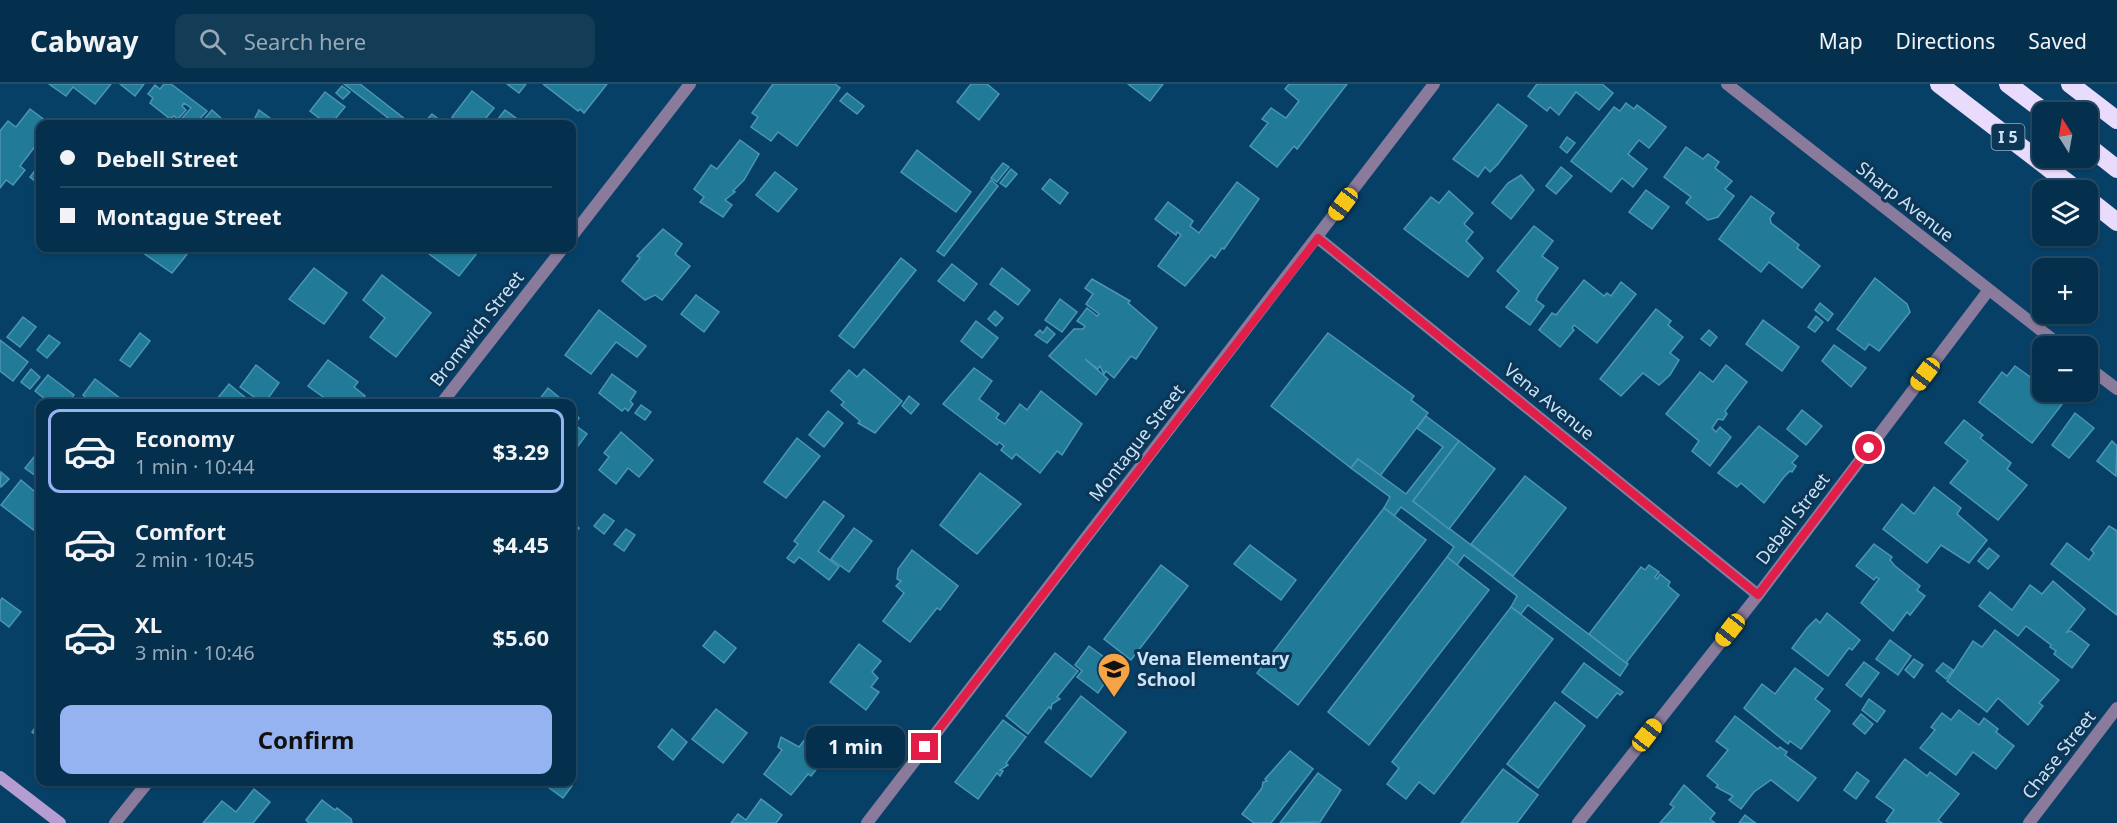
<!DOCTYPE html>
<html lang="en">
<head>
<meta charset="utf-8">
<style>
	body { margin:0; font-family:"Noto Sans",sans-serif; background:#133c57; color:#f1f3f6; height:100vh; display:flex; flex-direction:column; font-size:22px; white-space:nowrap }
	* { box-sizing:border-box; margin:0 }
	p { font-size:20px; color:#97a9b6 }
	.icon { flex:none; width:33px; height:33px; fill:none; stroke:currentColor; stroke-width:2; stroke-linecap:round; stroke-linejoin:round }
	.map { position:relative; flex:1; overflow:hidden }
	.details { position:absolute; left:36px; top:315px; width:540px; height:387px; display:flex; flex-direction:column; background:#05304d; border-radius:12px; box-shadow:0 2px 4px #0004,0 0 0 2px #264b65 }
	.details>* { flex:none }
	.banner { position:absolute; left:36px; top:36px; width:540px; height:132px; border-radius:12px; box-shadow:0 2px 4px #0004,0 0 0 2px #264b65; display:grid; align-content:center; height:132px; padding:0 24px; background:#05304d }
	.needle { width:39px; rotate:349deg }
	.controls { position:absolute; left:2032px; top:18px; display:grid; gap:12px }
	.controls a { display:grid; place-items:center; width:66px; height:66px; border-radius:12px; background:#05304d; box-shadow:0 2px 4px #0004,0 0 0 2px #264b65; font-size:30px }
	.end { position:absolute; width:27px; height:27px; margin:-14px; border:8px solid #e11d48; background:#fff; box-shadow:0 0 0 3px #fff }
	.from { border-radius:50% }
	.bubble { position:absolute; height:42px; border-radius:12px; background:#05304d; box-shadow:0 2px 4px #0004,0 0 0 2px #264b65; font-size:20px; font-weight:700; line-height:42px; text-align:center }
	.car { position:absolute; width:18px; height:36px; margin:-18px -9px; border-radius:8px; box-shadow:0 0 4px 2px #0007; background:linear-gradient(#f5c518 24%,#345 0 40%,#f5c518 0 76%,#345 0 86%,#f5c518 0) }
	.banner b { display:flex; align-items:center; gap:21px; height:57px; font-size:22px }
	.banner b+b { border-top:2px solid #264b65 }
	.banner i { width:15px; height:15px; background:#f1f3f6 }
	ul { padding:10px 0 0; list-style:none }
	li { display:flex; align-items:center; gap:18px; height:84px; margin:0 12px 9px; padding:0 12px; border:3px solid transparent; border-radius:12px }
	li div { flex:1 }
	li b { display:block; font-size:22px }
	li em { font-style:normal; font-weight:700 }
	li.on { border-color:#95b2f1 }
	li>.icon { width:54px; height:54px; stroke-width:1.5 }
	.primary-button { display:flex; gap:12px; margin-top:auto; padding:12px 24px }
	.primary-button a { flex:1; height:69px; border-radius:12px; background:#95b2f1; color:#111; font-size:24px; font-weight:700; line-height:69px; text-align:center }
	header { display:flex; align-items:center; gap:36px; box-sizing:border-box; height:84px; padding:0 30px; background:#05304d; border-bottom:2px solid #264b65 }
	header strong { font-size:28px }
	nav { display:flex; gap:33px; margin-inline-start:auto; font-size:21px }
	.search { width:420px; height:54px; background:#133c57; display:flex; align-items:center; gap:15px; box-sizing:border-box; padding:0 21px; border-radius:12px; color:#97a9b6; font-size:22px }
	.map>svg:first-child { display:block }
	.building { fill:#217a98; stroke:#4a96b3; stroke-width:1.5 }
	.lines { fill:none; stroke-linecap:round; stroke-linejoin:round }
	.minor { stroke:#8a7b9c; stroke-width:12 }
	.secondary { stroke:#b59dd1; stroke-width:12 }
	.motorway { stroke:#e9dbfb; stroke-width:18 }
	.route { stroke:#e11d48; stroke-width:8 }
	.labels { text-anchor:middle; stroke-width:6; stroke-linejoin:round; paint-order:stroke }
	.shield { fill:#0d3554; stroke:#90afc9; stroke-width:1.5 }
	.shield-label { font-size:16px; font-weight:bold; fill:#c8e3fb }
	.street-label { font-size:18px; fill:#c8e3fb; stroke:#0d3554 }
	.poi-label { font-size:18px; font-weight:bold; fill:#c8e3fb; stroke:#0d3554; text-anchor:start }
</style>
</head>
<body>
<header>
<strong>Cabway</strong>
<div class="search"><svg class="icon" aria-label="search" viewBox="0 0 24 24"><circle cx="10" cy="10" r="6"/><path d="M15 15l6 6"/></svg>Search here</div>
<nav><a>Map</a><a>Directions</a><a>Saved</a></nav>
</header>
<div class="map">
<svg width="2117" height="739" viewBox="0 0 2117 739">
	<rect width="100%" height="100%" fill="#074067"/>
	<g class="building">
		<path d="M49,0H111L95,20L73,3L66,12Z"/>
		<path d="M120,0H144L135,12Z"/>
		<path d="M164,0H171L207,27L195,40H177L191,24L184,19L182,22L186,26L178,35L174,32L171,34L176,38L174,40H165L170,35L150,19L153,14L148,10L155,1L160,5Z"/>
		<path d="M344,0H360L406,36L403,40H396Z"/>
		<path d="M507,0H526L519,9Z"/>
		<path d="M543,0H607L584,29L580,25L578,27Z"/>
		<path d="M773,0H835L840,4L797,62L778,48L771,57L751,43L758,33L752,29Z"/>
		<path d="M971,0H987L999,10L979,36L957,18Z"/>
		<path d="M1128,0H1163L1150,17Z"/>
		<path d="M1289,0H1347L1297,65L1294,62L1277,83L1250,62L1268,39L1262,35L1271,24L1286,34L1299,17L1285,5Z"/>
		<path d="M1537,0H1602L1613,9L1599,26L1576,8L1559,31L1550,23L1547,27L1528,12Z"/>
		<path d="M342,2L350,8L343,15L336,9Z"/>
		<path d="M472,7L494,24L481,40H461L452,33Z"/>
		<path d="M325,8L345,23L331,40H327L310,27Z"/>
		<path d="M847,9L864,22L857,30L840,17Z"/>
		<path d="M1626,19L1634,25L1637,21L1666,43L1649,64L1639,56L1628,70L1647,85L1633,103L1622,94L1611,108L1571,77L1614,23L1620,27Z"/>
		<path d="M1498,20L1527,42L1498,80L1490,88L1485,83L1478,93L1453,75Z"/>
		<path d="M30,25L50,40H40V56L20,82L25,86L13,101L6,96L0,104V47L8,37L16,43Z"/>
		<path d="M212,26L222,35L218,40H200Z"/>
		<path d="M259,26L271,35L267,40H252Z"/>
		<path d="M505,26L524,40H494Z"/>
		<path d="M432,30L445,40H423Z"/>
		<path d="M1567,53L1575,59L1567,69L1560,63Z"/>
		<path d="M740,56L759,70L744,96L733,107L735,108L725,116L732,121L723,133L700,118L704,113L694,105L711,81L717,85Z"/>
		<path d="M1686,63L1703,75L1708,70L1719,78L1715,84L1732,97L1725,105L1734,112L1718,133L1708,136L1686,119L1691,113L1664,93Z"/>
		<path d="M917,66L971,108L956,128L901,88Z"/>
		<path d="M1003,79L1009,83L997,98L991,94Z"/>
		<path d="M40,80V101L30,93Z"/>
		<path d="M1561,83L1572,92L1556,110L1546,102Z"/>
		<path d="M1011,85L1017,90L1006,103L1000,99Z"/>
		<path d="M775,88L797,105L778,128L756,111Z"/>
		<path d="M1521,91L1534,106L1511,135L1492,119L1508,99Z"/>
		<path d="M1050,95L1068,109L1060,120L1042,105Z"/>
		<path d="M991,96L998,102L944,172L937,167Z"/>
		<path d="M1237,98L1259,115L1224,165L1222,164L1215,174L1211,171L1185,202L1158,182L1181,151L1177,148L1176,151L1155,135L1168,118L1193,137L1190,142L1199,149Z"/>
		<path d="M1646,106L1669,123L1652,145L1629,128Z"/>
		<path d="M1449,107L1473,129L1464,140L1473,148L1466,157L1483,174L1468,193L1404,145L1431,113L1439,119Z"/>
		<path d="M1751,112L1774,129L1770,134L1771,139L1799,161L1797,164L1820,182L1802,204L1769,178L1761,188L1719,155Z"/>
		<path d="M1534,142L1553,157L1542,172L1558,184L1539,210L1536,216L1544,222L1530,241L1506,223L1519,207L1497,187Z"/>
		<path d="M663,145L682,160L675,170L690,182L662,216L655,211L645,216L622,197L640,174L637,172Z"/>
		<path d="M136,164H192L172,189Z"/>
		<path d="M421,164H481L459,192Z"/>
		<path d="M901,174L916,186L854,264L839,252Z"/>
		<path d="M952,180L977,200L964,217L938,197Z"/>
		<path d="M314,184L347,209L324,240L289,215Z"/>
		<path d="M1002,184L1030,206L1018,221L990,200Z"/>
		<path d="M382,191L431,229L396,273L370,253L385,234L363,216Z"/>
		<path d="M1875,194L1907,220L1910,228L1879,267L1869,260L1865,266L1837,245Z"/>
		<path d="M1092,195L1130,217L1128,219L1157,244L1136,275L1131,272L1114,294L1106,287L1104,290L1100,282L1098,285L1085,275L1108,295L1096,311L1049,272L1074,245H1083L1085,242L1077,237L1087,224L1097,232L1099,230L1086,220L1093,210L1085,204Z"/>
		<path d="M1584,196L1604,212L1607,209L1611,212L1621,198L1636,210L1597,259L1574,241L1572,244L1574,246L1560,263L1539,246L1552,229L1556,231Z"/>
		<path d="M696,211L719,228L704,248L681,230Z"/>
		<path d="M1060,215L1077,228L1062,248L1045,236Z"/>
		<path d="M1820,219L1833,230L1828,237L1815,226Z"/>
		<path d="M1656,225L1671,237L1668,241L1683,253L1670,269L1679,276L1670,291L1659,301L1643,289L1621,312L1600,295Z"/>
		<path d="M599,226L646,262L637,273L616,258L591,290L565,271Z"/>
		<path d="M995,227L1003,234L996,242L988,235Z"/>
		<path d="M1816,232L1823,238L1815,248L1808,243Z"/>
		<path d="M23,233L36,243L20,263L7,253Z"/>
		<path d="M1763,236L1799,263L1782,287L1746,260Z"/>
		<path d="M976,237L998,254L982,274L961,257Z"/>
		<path d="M1047,243L1055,250L1047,259L1035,251L1040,246L1043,249Z"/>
		<path d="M1709,246L1717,253L1710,262L1701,255Z"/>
		<path d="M140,249L150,257L130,283L120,276Z"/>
		<path d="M1328,249L1414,312L1411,316L1428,329L1380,392L1358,375L1351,384L1271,322Z"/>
		<path d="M49,251L60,259L47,274L37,266Z"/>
		<path d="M0,256L28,278L13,297L0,287Z"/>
		<path d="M1834,261L1866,284L1851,303L1822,277Z"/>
		<path d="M328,276L358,298L354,303L365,312L359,320H318L323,313L308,302Z"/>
		<path d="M256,281L279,299L264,320L240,303Z"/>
		<path d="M1726,281L1747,298L1725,327L1727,330L1723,336L1718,335L1712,344L1716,348L1720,343L1731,353L1710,382L1692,367L1699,357L1666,330L1700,288L1713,298Z"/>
		<path d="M2015,282L2043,302V308H2048L2063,319L2032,359L1979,318L2002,288L2007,292Z"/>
		<path d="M974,284L992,297L979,315L999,330L996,334L1005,340L1020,320L1027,326L1041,307L1082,340L1062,371L1057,367L1040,389L1016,370L1012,375L1001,366L1004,362L999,358L997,361L943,320Z"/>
		<path d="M31,285L40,293L30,305L21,298Z"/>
		<path d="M864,285L902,317L875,349L858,339L860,337L841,321L844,318L831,307L849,286L857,293Z"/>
		<path d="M612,290L636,308L630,317L633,320L628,327L625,324L622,327L599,309Z"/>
		<path d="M48,291L74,311L67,320H51L35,307Z"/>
		<path d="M95,295L121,315L117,320H94L83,311Z"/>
		<path d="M229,300L253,320H213Z"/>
		<path d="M548,304L567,320H536Z"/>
		<path d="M909,312L919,320L911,330L902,322Z"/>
		<path d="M641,321L651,328L645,336L635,329Z"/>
		<path d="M1802,326L1822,342L1806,361L1787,345Z"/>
		<path d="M828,327L843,339L824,363L809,351Z"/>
		<path d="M572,328L579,334L575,341L587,350L572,370Z"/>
		<path d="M2075,329L2094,344L2069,374L2052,361Z"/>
		<path d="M1426,332L1459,357L1413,417L1628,580L1620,592L1528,521L1521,530L1511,523L1517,512L1464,471L1457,481L1447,473L1454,463L1401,423L1394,432L1384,424L1390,413L1351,384L1358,375L1406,410L1443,363L1417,344Z"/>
		<path d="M1964,336L1983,351L1980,354L2011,379L2007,385L2027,401L1998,436L1950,399L1968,377L1945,359Z"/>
		<path d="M1759,342L1798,372L1792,379L1796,382L1792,388L1790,387L1784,393L1764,419L1741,399L1737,403L1718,389Z"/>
		<path d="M621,348L653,376L639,393L628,384L616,400L599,386L609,373L604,369Z"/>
		<path d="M797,354L820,372L786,414L764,398Z"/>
		<path d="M1459,357L1495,385L1449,445L1413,417Z"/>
		<path d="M2112,357L2117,362L2116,392L2097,377Z"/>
		<path d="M38,368L40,370V395L25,384Z"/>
		<path d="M1,388L9,395L1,403L0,402Z"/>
		<path d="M980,389L1021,420L977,470L940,441Z"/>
		<path d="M1525,392L1566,424L1513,492L1471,460Z"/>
		<path d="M21,396L40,412V451L1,421Z"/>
		<path d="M1934,403L1961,424L1957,430L1987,456L1969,479L1941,461L1927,479L1883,445L1902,420L1914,430Z"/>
		<path d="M824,417L844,432L818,467L839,483L829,496L799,473L794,479L787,474L798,460L794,457Z"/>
		<path d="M1384,424L1426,456L1298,621L1257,589Z"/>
		<path d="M604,430L614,437L604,450L594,442Z"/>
		<path d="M572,438L579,444L572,453Z"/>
		<path d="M2109,442L2117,447V531L2051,480L2067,459L2089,476L2094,469L2091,466Z"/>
		<path d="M854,444L872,457L849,488L831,475Z"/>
		<path d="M626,445L635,451L624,467L614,460Z"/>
		<path d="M1874,460L1892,473L1890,476L1895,482L1920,502L1917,506L1925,512L1910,531L1907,528L1893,547L1861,519L1879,495L1876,493L1874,496L1856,482Z"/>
		<path d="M1250,461L1296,496L1281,516L1234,480Z"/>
		<path d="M1989,464L1999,472L1988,485L1978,477Z"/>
		<path d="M912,466L958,502L940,526L937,524L910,558L883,537L904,509L896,502L901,497L897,495L898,485Z"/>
		<path d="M1447,473L1489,506L1369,661L1328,628Z"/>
		<path d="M1161,481L1188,502L1131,576L1104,555Z"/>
		<path d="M1649,481L1659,488L1655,493L1657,495L1660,490L1670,498L1668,502L1679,511L1626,579L1589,550L1641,483L1645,486Z"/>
		<path d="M2053,497L2085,525L2067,548L2071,547L2089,561L2072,584L2054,570L2056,567L2050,563L2051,561L2026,542L2018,552L1979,522L1990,508L2012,526L2030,501L2042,510Z"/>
		<path d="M2,514L21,528L9,543L0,536V517Z"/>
		<path d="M1511,523L1553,555L1434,710L1419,698L1406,715L1387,700L1399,684L1392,678Z"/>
		<path d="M1827,529L1860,556L1852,566L1849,564L1828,592L1792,564L1807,544L1816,535L1820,539Z"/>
		<path d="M1995,546L2059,596L2039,619L2043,622L2028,641L1998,614L1987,628L1947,597L1973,557L1982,563Z"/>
		<path d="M715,547L736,564L724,579L703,562Z"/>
		<path d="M1890,556L1911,572L1898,591L1876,575Z"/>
		<path d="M859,560L881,577L872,588L878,594L871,603L879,608L866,626L830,598Z"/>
		<path d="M1089,562L1116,582L1098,609L1077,593L1082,587L1075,581Z"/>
		<path d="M1055,569L1078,587L1057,613L1060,615L1052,620L1051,625L1049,623L1028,650L1006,632Z"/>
		<path d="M1914,575L1923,581L1914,594L1905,586Z"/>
		<path d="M1864,578L1879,589L1861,613L1846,601Z"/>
		<path d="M1584,579L1623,608L1620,611L1617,609L1597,634L1562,608Z"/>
		<path d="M1943,579L1953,586L1946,595L1936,587Z"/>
		<path d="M1795,584L1823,605L1815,615L1830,627L1801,665L1790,657L1788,660L1744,624L1762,600L1775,610Z"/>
		<path d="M1081,612L1126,648L1091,693L1045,658Z"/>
		<path d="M1869,615L1885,627L1877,638L1862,626Z"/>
		<path d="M1555,618L1585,642L1538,704L1507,680Z"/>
		<path d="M716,625L747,649L723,679L692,655Z"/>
		<path d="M1959,626L1979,641L1984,634L1998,645L1996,648L2014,662L1996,685L1973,668L1956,691L1920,664L1935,646L1931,643L1942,629L1951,636Z"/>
		<path d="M1861,630L1873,640L1865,650L1853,640Z"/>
		<path d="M1735,632L1778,665L1780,663L1787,668L1785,671L1816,694L1798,717L1771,696L1754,708L1741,725L1729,716L1733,712L1716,703L1718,701L1707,692L1728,666L1716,657Z"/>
		<path d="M1003,636L1026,653L1006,679L1008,681L1000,686L1003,687L1000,692L997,689L978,715L955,698Z"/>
		<path d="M40,637V654L32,648Z"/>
		<path d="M672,645L687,658L673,676L658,663Z"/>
		<path d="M812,646L834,663L811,692L808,690L791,711L764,690L782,666L778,663L781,653L799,663Z"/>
		<path d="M1290,667L1313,685L1271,739H1254L1242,730L1262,704L1263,698L1267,697L1265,695Z"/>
		<path d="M1905,675L1927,692L1930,688L1959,710L1938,736L1942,739H1889L1886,737L1894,726L1876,713Z"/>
		<path d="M1503,685L1538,711L1517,739H1461Z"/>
		<path d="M1857,688L1869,697L1856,715L1844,706Z"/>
		<path d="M1318,689L1341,706L1320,738L1280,739Z"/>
		<path d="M541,698H567L572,702L563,714Z"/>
		<path d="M1684,701L1715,729L1710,735L1715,739H1660L1674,723L1670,720Z"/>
		<path d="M254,705L270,718L253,739H203L222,717L236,728Z"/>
		<path d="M761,715L782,731L776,739H731L738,730L746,736Z"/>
		<path d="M322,716L335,726L337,724L351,735L352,739H309L306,736Z"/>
		<path d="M1745,731L1754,738L1756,739H1739Z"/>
	</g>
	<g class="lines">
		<g class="minor">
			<path d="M1727,0L2061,262"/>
			<path d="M572,152L690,0"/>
			<path d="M1318,154L1758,511"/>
			<path d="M2088,283L2117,305"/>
			<path d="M441,320L563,164"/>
			<path d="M115,739L148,698"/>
			<path d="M867,739L1434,0"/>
			<path d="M1578,739L1758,511L1988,207"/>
			<path d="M2029,739L2117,624"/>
		</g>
		<path class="secondary" d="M0,693L60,739"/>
		<g class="motorway">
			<path d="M1939,0L2077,106"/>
			<path d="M2008,0L2045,28"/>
			<path d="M2070,0L2117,36"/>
			<path d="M2088,62L2117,85"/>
			<path d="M2088,115L2117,138"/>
		</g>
	</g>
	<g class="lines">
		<path class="route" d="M925,663L1318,154L1758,511L1869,364"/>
	</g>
	<defs>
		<symbol id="school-pin" viewBox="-11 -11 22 30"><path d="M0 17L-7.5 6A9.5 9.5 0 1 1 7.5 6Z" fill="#f5a346" stroke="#0d3554"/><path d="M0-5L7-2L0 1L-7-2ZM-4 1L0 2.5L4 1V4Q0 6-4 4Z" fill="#111"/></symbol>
	</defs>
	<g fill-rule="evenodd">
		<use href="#school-pin" x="1095" y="566" width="38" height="52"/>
	</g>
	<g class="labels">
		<rect class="shield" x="1991.5" y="40" width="33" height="26" rx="4.5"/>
		<g class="shield-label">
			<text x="2008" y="59">I 5</text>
		</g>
		<g class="street-label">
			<text transform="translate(1905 118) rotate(38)" y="6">Sharp Avenue</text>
			<text transform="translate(477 245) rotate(-52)" y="6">Bromwich Street</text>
			<text transform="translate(1549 318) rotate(39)" y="6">Vena Avenue</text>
			<text transform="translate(1137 359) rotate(-52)" y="6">Montague Street</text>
			<text transform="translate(1793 435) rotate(-53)" y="6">Debell Street</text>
			<text transform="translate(2059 671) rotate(-52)" y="6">Chase Street</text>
		</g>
		<g class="poi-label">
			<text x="1137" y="581">Vena Elementary<tspan x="1137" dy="21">School</tspan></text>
		</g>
	</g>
</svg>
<div class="controls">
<a><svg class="needle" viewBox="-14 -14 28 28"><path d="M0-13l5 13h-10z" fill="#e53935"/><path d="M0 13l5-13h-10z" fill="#97a9b6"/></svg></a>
<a><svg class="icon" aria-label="layers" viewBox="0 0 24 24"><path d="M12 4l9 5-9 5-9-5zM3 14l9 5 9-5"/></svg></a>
<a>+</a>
<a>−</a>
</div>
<i class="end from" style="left:1869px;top:364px"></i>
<i class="end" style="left:925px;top:663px"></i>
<div class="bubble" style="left:806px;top:642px;width:99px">1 min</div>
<i class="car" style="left:1343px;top:120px;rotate:217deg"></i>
<i class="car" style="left:1925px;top:290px;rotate:217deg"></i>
<i class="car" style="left:1730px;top:546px;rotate:218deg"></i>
<i class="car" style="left:1647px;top:651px;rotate:38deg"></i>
<div class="banner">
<b><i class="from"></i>Debell Street</b>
<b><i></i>Montague Street</b>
</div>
<section class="details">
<ul>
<li class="on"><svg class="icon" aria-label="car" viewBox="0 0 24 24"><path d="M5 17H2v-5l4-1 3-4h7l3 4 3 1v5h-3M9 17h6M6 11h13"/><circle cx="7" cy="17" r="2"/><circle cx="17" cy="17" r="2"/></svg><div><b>Economy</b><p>1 min · 10:44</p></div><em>$3.29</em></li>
<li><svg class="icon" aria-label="car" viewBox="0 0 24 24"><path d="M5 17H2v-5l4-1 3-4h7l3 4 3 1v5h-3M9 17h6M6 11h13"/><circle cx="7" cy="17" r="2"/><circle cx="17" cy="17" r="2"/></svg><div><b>Comfort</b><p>2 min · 10:45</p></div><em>$4.45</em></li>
<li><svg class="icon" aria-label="car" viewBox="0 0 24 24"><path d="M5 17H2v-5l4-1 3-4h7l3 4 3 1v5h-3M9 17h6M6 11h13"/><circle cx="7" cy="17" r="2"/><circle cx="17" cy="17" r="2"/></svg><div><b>XL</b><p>3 min · 10:46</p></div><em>$5.60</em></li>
</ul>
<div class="primary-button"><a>Confirm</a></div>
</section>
</div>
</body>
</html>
